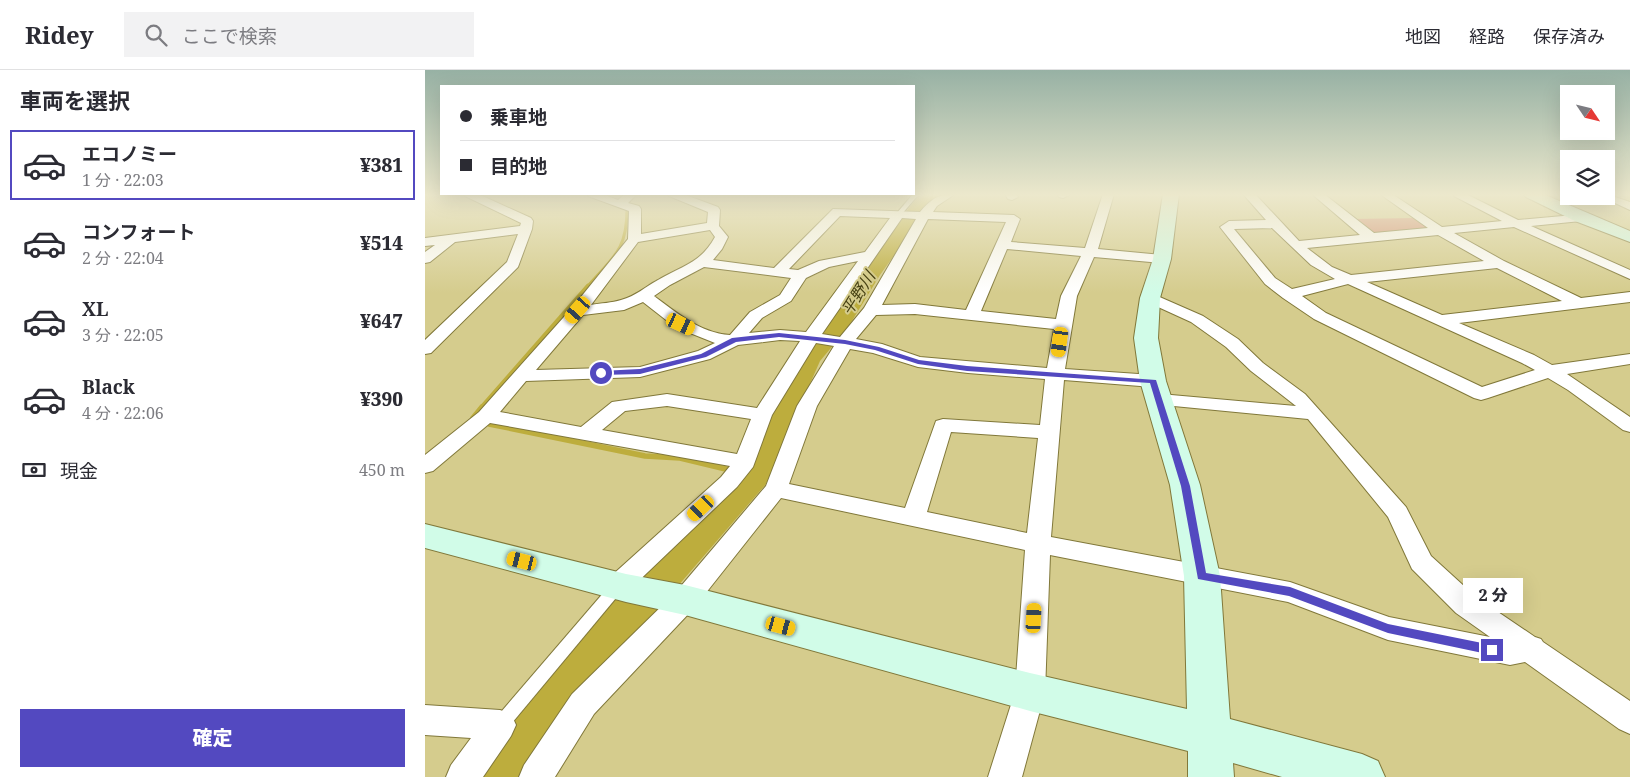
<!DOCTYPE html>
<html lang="ja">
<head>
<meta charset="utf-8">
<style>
	body { margin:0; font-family:"Noto Serif","Noto Sans JP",serif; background:#f2f2f3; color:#2b2b33; height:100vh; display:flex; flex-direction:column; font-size:19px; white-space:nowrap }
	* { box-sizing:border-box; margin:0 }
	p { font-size:16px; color:#7c7c81 }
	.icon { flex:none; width:28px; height:28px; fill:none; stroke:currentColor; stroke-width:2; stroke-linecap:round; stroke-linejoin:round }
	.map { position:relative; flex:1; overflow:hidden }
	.side { display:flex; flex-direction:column; background:#fff; width:425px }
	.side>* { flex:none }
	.banner { position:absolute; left:15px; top:15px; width:475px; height:110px; border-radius:0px; box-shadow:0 5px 20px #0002; display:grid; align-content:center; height:110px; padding:0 20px; background:#fff }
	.needle { width:32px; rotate:125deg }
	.fabs { position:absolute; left:1135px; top:15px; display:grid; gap:10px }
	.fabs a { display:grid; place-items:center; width:55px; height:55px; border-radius:0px; background:#fff; box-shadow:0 5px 20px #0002; font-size:25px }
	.end { position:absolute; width:22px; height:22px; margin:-11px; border:6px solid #5349c0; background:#fff; box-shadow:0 0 0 2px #fff }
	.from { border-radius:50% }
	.bubble { position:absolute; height:35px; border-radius:0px; background:#fff; box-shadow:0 5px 20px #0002; font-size:16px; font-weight:800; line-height:35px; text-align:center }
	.car { position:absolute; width:15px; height:30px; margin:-15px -8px; border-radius:6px; box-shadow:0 0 4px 1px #0007; background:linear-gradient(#f5c518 24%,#345 0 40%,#f5c518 0 76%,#345 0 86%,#f5c518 0) }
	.banner b { display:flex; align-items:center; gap:18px; height:48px; font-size:19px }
	.banner b+b { border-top:1px solid #e1e1e2 }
	.banner i { width:12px; height:12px; background:#2b2b33 }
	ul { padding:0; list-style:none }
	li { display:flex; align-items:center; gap:15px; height:70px; margin:0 10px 8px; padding:0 10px; border:2px solid transparent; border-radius:0px }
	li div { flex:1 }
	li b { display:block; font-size:19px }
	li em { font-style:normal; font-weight:800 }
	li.active { border-color:#5349c0 }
	li>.icon { width:45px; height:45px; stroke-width:1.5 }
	h2 { padding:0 20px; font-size:22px; line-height:60px }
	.pay { display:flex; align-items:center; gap:12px; height:55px; padding:0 20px; font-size:19px }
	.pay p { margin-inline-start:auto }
	.primary-button { display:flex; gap:10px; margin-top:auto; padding:10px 20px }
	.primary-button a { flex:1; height:58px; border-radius:0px; background:#5349c0; color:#fff; font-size:20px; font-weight:800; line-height:58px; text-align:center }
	header { display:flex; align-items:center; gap:30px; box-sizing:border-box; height:70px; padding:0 25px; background:#fff; border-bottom:1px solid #e1e1e2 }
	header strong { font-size:24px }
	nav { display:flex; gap:28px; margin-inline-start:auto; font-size:18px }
	.search { width:350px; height:45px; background:#f2f2f3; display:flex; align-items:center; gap:12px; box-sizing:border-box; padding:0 18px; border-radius:0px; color:#7c7c81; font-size:19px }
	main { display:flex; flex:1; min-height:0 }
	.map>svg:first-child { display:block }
	.green { fill:#d38c72 }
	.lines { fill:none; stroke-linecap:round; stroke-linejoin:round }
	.stream-far2 { stroke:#bdad3d; stroke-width:3 }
	.stream-far1 { stroke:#bdad3d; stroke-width:4.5 }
	.stream { stroke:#bdad3d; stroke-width:5.5 }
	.river { fill:#bdad3d; fill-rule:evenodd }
	.lane-casing { stroke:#81783a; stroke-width:2 }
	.street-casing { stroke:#81783a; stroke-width:2 }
	.secondary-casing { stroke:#81783a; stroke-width:2 }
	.lane { fill:#fff; fill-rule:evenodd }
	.street { fill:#fff; fill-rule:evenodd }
	.secondary { fill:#d1fce8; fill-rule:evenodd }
	.route { fill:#5349c0 }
	.labels { text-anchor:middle; stroke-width:4; stroke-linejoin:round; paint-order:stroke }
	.water-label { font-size:16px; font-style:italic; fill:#474113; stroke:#d5cc8d }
</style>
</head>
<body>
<header>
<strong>Ridey</strong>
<div class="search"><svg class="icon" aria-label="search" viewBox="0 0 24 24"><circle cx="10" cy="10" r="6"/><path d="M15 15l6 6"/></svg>ここで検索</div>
<nav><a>地図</a><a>経路</a><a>保存済み</a></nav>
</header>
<main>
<section class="side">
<h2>車両を選択</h2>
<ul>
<li class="active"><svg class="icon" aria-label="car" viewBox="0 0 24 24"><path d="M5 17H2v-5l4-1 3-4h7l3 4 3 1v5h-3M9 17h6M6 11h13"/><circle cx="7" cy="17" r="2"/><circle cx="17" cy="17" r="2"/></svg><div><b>エコノミー</b><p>1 分 · 22:03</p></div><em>¥381</em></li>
<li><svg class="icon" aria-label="car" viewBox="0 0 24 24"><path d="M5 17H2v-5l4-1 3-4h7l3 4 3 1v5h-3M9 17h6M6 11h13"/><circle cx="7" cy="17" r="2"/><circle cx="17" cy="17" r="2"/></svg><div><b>コンフォート</b><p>2 分 · 22:04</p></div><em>¥514</em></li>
<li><svg class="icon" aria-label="car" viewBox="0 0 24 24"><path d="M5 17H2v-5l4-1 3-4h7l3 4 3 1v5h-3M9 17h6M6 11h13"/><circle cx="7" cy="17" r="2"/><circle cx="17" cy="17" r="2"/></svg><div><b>XL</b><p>3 分 · 22:05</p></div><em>¥647</em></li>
<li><svg class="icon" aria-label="car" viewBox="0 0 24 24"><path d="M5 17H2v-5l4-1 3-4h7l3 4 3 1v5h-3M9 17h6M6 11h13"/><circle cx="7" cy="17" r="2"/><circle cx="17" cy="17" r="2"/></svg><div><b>Black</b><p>4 分 · 22:06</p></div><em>¥390</em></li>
</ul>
<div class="pay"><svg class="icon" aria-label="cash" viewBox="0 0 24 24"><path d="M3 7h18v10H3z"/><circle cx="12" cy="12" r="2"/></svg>現金<p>450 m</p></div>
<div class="primary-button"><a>確定</a></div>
</section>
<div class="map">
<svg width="1205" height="707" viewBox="0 0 1205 707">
	<rect width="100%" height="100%" fill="#d5cc8d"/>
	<path class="green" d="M990,148L1008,159L951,165L928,149Z"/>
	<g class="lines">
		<path class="stream-far2" d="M162,217C188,187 202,181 202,139L199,138"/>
		<path class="stream-far1" d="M56,338L163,216"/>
		<g class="stream">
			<path d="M48,348L57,337"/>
			<path d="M64,354L220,386L255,388L309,401"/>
			<path d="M317,403L329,406"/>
		</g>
		<path class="river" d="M495,124H513L455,205L422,259L395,291L341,414L177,604L108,707H51L59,689L145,576L314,401L368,289L403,249L436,199Z"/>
		<defs>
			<g id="lane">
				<path d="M488,124H494L476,145H472V143Z"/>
				<path d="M191,513L196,514L198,518L196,522L82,659L76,661L70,659L68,654L70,649L186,514Z"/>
			</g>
			<g id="street">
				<path d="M39,124H53L106,148L108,151L107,159L93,197L6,283L0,284V270L82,192L93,164L30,172L5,192L0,193V182L10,175L0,176V168L95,156L96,153L40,126Z"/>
				<path d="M162,124H177L193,130L200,124H212L203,133L214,136L216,139V164L282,153L283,142L244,126L243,124H258L293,137L295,140L294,156L303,167L297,179L288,190L349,198L408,139L495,142C505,130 514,123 530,124L512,136L508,142L589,145L595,149L586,172L660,178L678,124H689L673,179L737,185L744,189L737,193L669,187L652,226L640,299L728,305L734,307L737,311L734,315L728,317L639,310L626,467L865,512L964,547L1065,567L1031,543L987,499L963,447L883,349L728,334L725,330L728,326L735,324L871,336L826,301L801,277L766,252L720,231L717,228L720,225H730L778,246L813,269L838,293L880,324L981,437L1006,486L1051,527L1110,567L1116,569L1118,572L1205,631V664L1194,659L1100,592L1085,595L963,570L863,532L625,485L620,622L597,707H563L590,622L600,480L356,428L269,538L169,644L130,707H94L99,695L147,624L251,522L341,416L372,336L409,276L391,273L347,345L328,397L312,417L202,522L193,525L184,522L180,515L184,508L296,407L305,396L65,353L8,401L0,403V385L54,342L147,238L203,169L204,141L163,126ZM415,146L465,148L440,182L394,191L373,200L364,199ZM477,148L491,149L439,238L415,267L397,264ZM503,149L581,152L541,240L490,234L457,235ZM285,160L290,167C276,193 257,196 233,210C220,217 211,226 196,230C187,233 176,233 166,235L213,172ZM582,179L656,186L636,226L631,249L556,241ZM433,191L381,262L355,260L324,263L337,248L366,231L381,208L404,197ZM279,197L366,208L355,225L325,242L305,265C275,263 252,243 229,226L245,215ZM218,232L250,257L290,273L273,281L215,297L111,300L158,245L199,240ZM490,244L629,259L622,298L495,287L457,274L431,269L451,245ZM355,270L375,271L332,338L242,324L187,332L156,357L75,342L101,311L215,307L285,289L313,275ZM425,279L448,283L493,297L543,303L620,309L615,355L518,349L511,351L480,438L364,414L392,336ZM242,336L326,349L312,384L177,360L200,341ZM526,362L613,368L602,463L502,442Z"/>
				<path d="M580,124H591L593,127L587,130L583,129Z"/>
				<path d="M632,124H643L644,125L638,128L634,127Z"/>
				<path d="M818,124H830L874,171L935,165L887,124H899L949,163L1003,158L955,124H967L1017,157L1077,151L1029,126L1028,124H1041L1093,150L1160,144L1162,147L1160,150L1156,151L1106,156L1205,200V209L1089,157L1029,163L1079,191L1156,228L1205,222V232L1034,253L1109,285L1127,295L1205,284V294L1142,304L1205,347V362L1198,360L1143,320L1123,308L1063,328L1056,330L1049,328L889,249L858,228L840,214L795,157L804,151L841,150ZM847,158L886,195L910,209L867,219L850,208L809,159ZM1013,165L1059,191L926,205L907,197L882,178ZM1072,198L1137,231L1017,245L942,212ZM923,214L1097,293L1110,300L1057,317L901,243L877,226Z"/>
				<path d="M1181,124L1205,132V140L1175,126H1181Z"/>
				<path d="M0,635L75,640L86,644L91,655L86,666L58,707H21L26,695L46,668L0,665Z"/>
			</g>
			<g id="secondary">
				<path d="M738,124H754L746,189L735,228L733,268L741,311L775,415L795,506L805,649L937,684L953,691L960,707H857L808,693L809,707H763V681L605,641L260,545L201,532L0,478V454L201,504L260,515L605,603L762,639L759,506L745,415L715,311L709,268L715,228L728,189Z"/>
				<path d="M1098,124H1118L1205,161V172L1150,151L1101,127Z"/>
			</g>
		</defs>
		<use href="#lane" class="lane-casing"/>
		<use href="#street" class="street-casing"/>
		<use href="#secondary" class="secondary-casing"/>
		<use href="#lane" class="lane"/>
		<use href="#street" class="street"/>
		<use href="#secondary" class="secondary"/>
	</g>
	<linearGradient id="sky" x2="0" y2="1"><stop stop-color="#97b1a4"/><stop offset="0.56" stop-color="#ece8cc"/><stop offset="1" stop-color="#ece8cc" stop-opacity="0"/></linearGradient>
	<rect width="1205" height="223" fill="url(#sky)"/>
	<path class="route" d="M354,263L420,270L454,277L494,290L542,296L731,310L765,416L781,503L865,517L963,554L1067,575L1071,576L1073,580L1071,583L1067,585L963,563L864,526L773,509L756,416L725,313L542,301L493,294L450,280L420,274L354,267L311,272L281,287L215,304L176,305L172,303L176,301L215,299L276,284L307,268Z"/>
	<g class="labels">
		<g class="water-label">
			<text transform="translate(433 223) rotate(-58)" y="6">平野川</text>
		</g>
	</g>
</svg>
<div class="fabs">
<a><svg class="needle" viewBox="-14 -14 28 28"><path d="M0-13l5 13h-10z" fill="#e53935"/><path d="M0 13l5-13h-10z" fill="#7c7c81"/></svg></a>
<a><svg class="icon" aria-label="layers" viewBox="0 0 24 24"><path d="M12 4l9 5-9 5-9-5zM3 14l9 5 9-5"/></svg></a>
</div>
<i class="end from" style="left:176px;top:303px"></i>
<i class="end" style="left:1067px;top:580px"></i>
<div class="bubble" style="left:1038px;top:508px;width:60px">2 分</div>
<i class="car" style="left:153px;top:240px;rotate:221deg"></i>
<i class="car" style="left:256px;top:254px;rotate:115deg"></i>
<i class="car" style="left:635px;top:272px;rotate:188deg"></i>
<i class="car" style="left:276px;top:438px;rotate:227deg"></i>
<i class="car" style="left:97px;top:491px;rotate:284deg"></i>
<i class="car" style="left:609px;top:548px;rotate:3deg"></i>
<i class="car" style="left:356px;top:556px;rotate:105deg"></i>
<div class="banner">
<b><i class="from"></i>乗車地</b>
<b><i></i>目的地</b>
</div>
</div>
</main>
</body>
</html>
